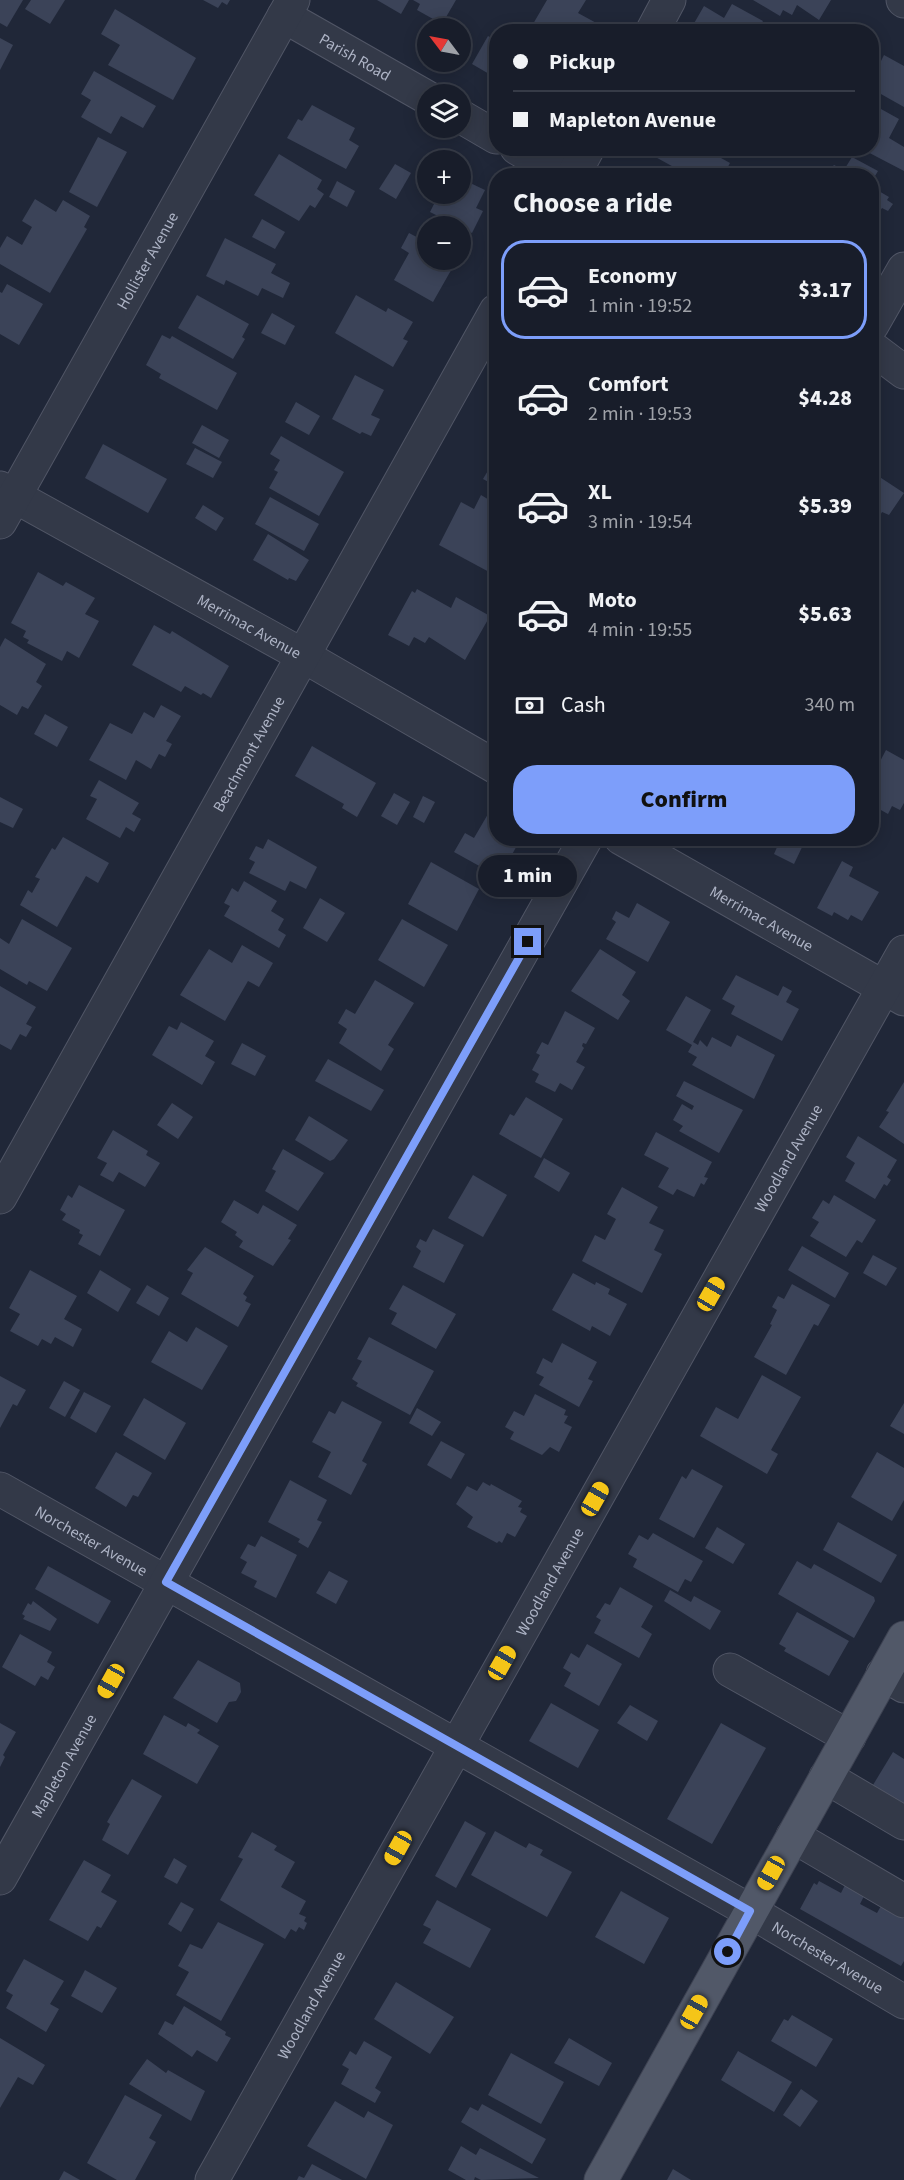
<!DOCTYPE html>
<html lang="en">
<head>
<meta charset="utf-8">
<style>
	body { margin:0; font-family:"Source Sans 3",sans-serif; background:#252a36; color:#f1f3f6; height:100vh; display:flex; flex-direction:column; font-size:22px; white-space:nowrap }
	* { box-sizing:border-box; margin:0 }
	p { font-size:20px; color:#9fa2a8 }
	.icon { flex:none; width:33px; height:33px; fill:none; stroke:currentColor; stroke-width:2; stroke-linecap:round; stroke-linejoin:round }
	.map { position:relative; flex:1; overflow:hidden }
	.side { position:absolute; left:489px; top:168px; width:390px; height:678px; display:flex; flex-direction:column; background:#181d2a; border-radius:24px; box-shadow:0 3px 15px #0003,0 0 0 2px #363b47 }
	.side>* { flex:none }
	.guide { position:absolute; left:489px; top:24px; width:390px; height:132px; border-radius:24px; box-shadow:0 3px 15px #0003,0 0 0 2px #363b47; display:grid; align-content:center; height:132px; padding:0 24px; background:#181d2a }
	.needle { width:39px; rotate:302deg }
	.buttons { position:absolute; left:417px; top:18px; display:grid; gap:12px }
	.buttons a { display:grid; place-items:center; width:54px; height:54px; border-radius:50%; background:#181d2a; box-shadow:0 3px 15px #0003,0 0 0 2px #363b47; font-size:30px }
	.end { position:absolute; width:27px; height:27px; margin:-14px; border:8px solid #7d9efa; background:#111; box-shadow:0 0 0 3px #111 }
	.from { border-radius:50% }
	.bubble { position:absolute; height:42px; border-radius:21px; background:#181d2a; box-shadow:0 3px 15px #0003,0 0 0 2px #363b47; font-size:20px; font-weight:800; line-height:42px; text-align:center }
	.car { position:absolute; width:18px; height:36px; margin:-18px -9px; border-radius:8px; box-shadow:0 0 4px 2px #0007; background:linear-gradient(#f5c518 24%,#345 0 40%,#f5c518 0 76%,#345 0 86%,#f5c518 0) }
	.guide b { display:flex; align-items:center; gap:21px; height:57px; font-size:22px }
	.guide b+b { border-top:2px solid #363b47 }
	.guide i { width:15px; height:15px; background:#f1f3f6 }
	ul { padding:0; list-style:none }
	li { display:flex; align-items:center; gap:18px; height:99px; margin:0 12px 9px; padding:0 12px; border:3px solid transparent; border-radius:24px }
	li div { flex:1 }
	li b { display:block; font-size:22px }
	li em { font-style:normal; font-weight:800 }
	li.on { border-color:#7d9efa }
	li>.icon { width:54px; height:54px; stroke-width:1.5 }
	h2 { padding:0 24px; font-size:27px; line-height:72px }
	.pay { display:flex; align-items:center; gap:15px; height:66px; padding:0 24px; font-size:22px }
	.pay p { margin-inline-start:auto }
	.action { display:flex; gap:12px; margin-top:auto; padding:12px 24px }
	.action a { flex:1; height:69px; border-radius:24px; background:#7d9efa; color:#111; font-size:24px; font-weight:800; line-height:69px; text-align:center }
	.map>svg:first-child { display:block }
	.building { fill:#3b4358 }
	.lines { fill:none; stroke-linecap:round; stroke-linejoin:round }
	.minor-casing { stroke:#515666; stroke-width:35 }
	.major-casing { stroke:#3d4252; stroke-width:35 }
	.minor { stroke:#333948; stroke-width:33 }
	.major { stroke:#515868; stroke-width:33 }
	.route { stroke:#7d9efa; stroke-width:8 }
	.labels { text-anchor:middle; stroke-width:6; stroke-linejoin:round; paint-order:stroke }
	.street-label { font-size:16px; fill:#adb3c5; stroke:#191e2c }
</style>
</head>
<body>
<div class="map">
<svg width="904" height="2180" viewBox="0 0 904 2180">
	<rect width="100%" height="100%" fill="#202738"/>
	<g class="building">
		<path d="M0,0H23L7,27L0,23Z"/>
		<path d="M31,0H65L50,24L25,9Z"/>
		<path d="M203,0H230L227,5L222,2L218,8Z"/>
		<path d="M377,0H409L401,14Z"/>
		<path d="M413,0H456L442,24L417,10L420,4Z"/>
		<path d="M547,0H586L578,13L600,25L596,32H547L533,24Z"/>
		<path d="M753,0H831L819,20L797,5L792,15L783,10L780,16Z"/>
		<path d="M732,4L763,21L757,32H689L704,6L724,18Z"/>
		<path d="M115,9L196,58L173,100L108,65L120,45L101,34Z"/>
		<path d="M488,36L496,41V78L472,64Z"/>
		<path d="M0,38L13,45L0,70Z"/>
		<path d="M884,55L904,66V107L872,89V58L880,63Z"/>
		<path d="M94,71L156,106L143,128L121,116L111,134L81,117L91,100L81,94Z"/>
		<path d="M872,104L899,119L889,138L904,147V171L860,148H872Z"/>
		<path d="M312,105L355,128L349,140L359,146L346,169L287,138L298,119L302,121Z"/>
		<path d="M98,137L127,152L97,207L69,192Z"/>
		<path d="M639,148H703L730,163L723,176H690Z"/>
		<path d="M279,154L322,180L317,189L324,194L315,208L310,205L299,221L254,195Z"/>
		<path d="M852,157L878,171L872,181V176H824L834,165L844,170Z"/>
		<path d="M395,164L411,173L396,199L379,189Z"/>
		<path d="M460,172L469,176L466,181L485,190L476,208L483,211L472,233L430,212L436,200L429,197L430,194H460Z"/>
		<path d="M337,181L355,191L347,207L329,197Z"/>
		<path d="M872,187L889,197L887,200L893,204L888,211L882,208L872,223Z"/>
		<path d="M35,199L56,212L63,200L90,216L84,227L87,229L50,293L0,264V248L7,236L22,245L32,227L22,221Z"/>
		<path d="M262,219L285,232L275,249L252,237Z"/>
		<path d="M409,233L428,243V260H448L454,265L433,302L394,280L409,253L401,248Z"/>
		<path d="M225,238L276,264L271,273L290,283L283,298L262,288L258,296L226,280L224,285L206,276Z"/>
		<path d="M7,284L43,304L19,345L0,334V292L2,293Z"/>
		<path d="M197,295L249,324L242,337L245,339L233,359L178,328Z"/>
		<path d="M356,295L386,312L388,308L413,322L403,339L408,341L393,367L335,333Z"/>
		<path d="M272,313L295,326L285,345L261,333Z"/>
		<path d="M162,335L170,339L172,336L237,373L217,410L159,378L161,374L146,365Z"/>
		<path d="M355,375L384,390L371,415L380,419L371,436L362,432L360,434L332,419Z"/>
		<path d="M296,402L320,416L309,435L285,422Z"/>
		<path d="M202,425L229,440L219,458L192,443Z"/>
		<path d="M281,436L344,472L319,516L269,488L278,472L274,470L280,460L270,454Z"/>
		<path d="M103,444L167,479L148,513L85,478Z"/>
		<path d="M195,448L222,462L213,478L186,464Z"/>
		<path d="M496,457V486L483,479Z"/>
		<path d="M872,472L904,493L889,515L882,512L872,530Z"/>
		<path d="M481,495L496,504V527L487,545L496,549V563L491,573L439,545L461,502L474,509Z"/>
		<path d="M270,497L319,524L304,551L255,524Z"/>
		<path d="M203,505L224,518L216,531L195,518Z"/>
		<path d="M268,534L309,560L296,581L289,578L288,580L253,560Z"/>
		<path d="M38,572L63,586L66,582L95,598L85,614L99,621L79,658L67,651L62,661L27,643L29,640L23,637L26,631L11,623Z"/>
		<path d="M417,589L451,608L456,597L490,616L465,660L429,637L425,643L414,637L409,646L388,635L412,591L415,593Z"/>
		<path d="M154,625L170,634L172,631L229,666L211,698L203,693L201,695L185,686L181,692L132,665Z"/>
		<path d="M5,638L46,664L36,682L42,686L28,709L22,706L17,715L0,705V647Z"/>
		<path d="M161,705L181,716L166,741L172,744L165,757L159,754L151,769L136,760L126,780L89,760L110,723L132,734L144,712L154,718Z"/>
		<path d="M45,714L68,727L57,747L34,734Z"/>
		<path d="M312,746L376,783L357,817L342,808L344,804L295,776Z"/>
		<path d="M886,750L904,760V803L900,810L892,806L888,814L872,805V769L875,771Z"/>
		<path d="M99,780L139,803L132,814L141,819L134,832L126,827L120,838L86,819L97,799L90,796Z"/>
		<path d="M394,793L410,802L397,825L381,816Z"/>
		<path d="M423,796L435,802L424,823L413,817Z"/>
		<path d="M0,797L23,809L13,828L0,822Z"/>
		<path d="M488,814L496,819V838L520,840L509,860L501,856L492,873L454,852L465,833L474,838Z"/>
		<path d="M63,837L109,863L98,883L86,876L57,927L20,905L28,890L32,893L40,879L35,877L52,848L55,850Z"/>
		<path d="M781,838L805,841L794,864L774,854Z"/>
		<path d="M268,839L317,867L306,889L290,881L285,891L249,873L255,862L249,859L256,846L263,849Z"/>
		<path d="M842,861L853,867L849,876L879,892L862,921L851,915L848,920L834,912L832,916L817,908Z"/>
		<path d="M431,862L479,889L457,931L408,904Z"/>
		<path d="M244,881L277,901L271,911L284,919L278,930L286,935L279,948L224,916L230,906L224,903L232,888L238,892Z"/>
		<path d="M320,898L345,913L327,942L303,928Z"/>
		<path d="M637,903L670,922L648,962L606,939L616,922L612,919L616,911L629,918Z"/>
		<path d="M22,919L72,948L47,991L29,981L27,985L0,969V938L9,944Z"/>
		<path d="M402,919L448,945L424,987L378,960Z"/>
		<path d="M242,945L273,963L259,987L248,981L225,1021L180,995L209,949L232,963Z"/>
		<path d="M600,949L636,972L622,995L630,1001L618,1020L571,991Z"/>
		<path d="M736,975L778,996L783,986L792,991L786,1002L799,1009L782,1041L731,1014L735,1006L722,999Z"/>
		<path d="M375,980L414,1003L388,1045L394,1049L381,1071L339,1043L347,1029L338,1023L346,1009L355,1014Z"/>
		<path d="M0,986L36,1007L26,1024L32,1027L26,1037L20,1034L11,1050L0,1044Z"/>
		<path d="M686,996L711,1010L693,1042L698,1045L700,1040L707,1047L712,1037L731,1047L737,1035L775,1055L754,1099L692,1065L697,1057L688,1052L692,1045L666,1030Z"/>
		<path d="M565,1011L595,1028L586,1044L583,1043L582,1046L584,1048L576,1062L585,1067L572,1090L560,1083L555,1092L535,1082L539,1074L532,1070L540,1055L536,1053L542,1042L548,1045Z"/>
		<path d="M181,1022L214,1041L205,1056L215,1062L202,1085L152,1055L169,1026L177,1030Z"/>
		<path d="M242,1043L266,1056L255,1076L231,1064Z"/>
		<path d="M328,1059L384,1090L371,1111L315,1081Z"/>
		<path d="M684,1081L743,1110L719,1153L679,1131L683,1126L673,1120L682,1104L692,1110L694,1106L676,1096Z"/>
		<path d="M904,1082V1144L879,1127L889,1112L886,1111Z"/>
		<path d="M526,1097L563,1119L541,1158L499,1134L510,1114L514,1116Z"/>
		<path d="M172,1103L193,1117L178,1139L157,1125Z"/>
		<path d="M309,1116L348,1140L334,1159L330,1161L295,1140Z"/>
		<path d="M113,1130L148,1151L146,1155L160,1163L145,1187L119,1172L113,1182L100,1175L107,1163L97,1158Z"/>
		<path d="M656,1132L712,1162L704,1177L708,1178L704,1185L701,1183L694,1197L677,1189L673,1195L658,1187L669,1168L644,1155Z"/>
		<path d="M858,1136L897,1160L887,1177L891,1180L887,1186L884,1184L875,1199L845,1181L855,1163L846,1157Z"/>
		<path d="M283,1149L324,1173L298,1211L265,1191L276,1171L272,1169Z"/>
		<path d="M544,1158L570,1173L559,1192L534,1177Z"/>
		<path d="M473,1175L507,1195L483,1237L448,1218Z"/>
		<path d="M79,1185L125,1210L100,1256L78,1244L83,1235L79,1233L80,1230L62,1220L66,1214L60,1210L68,1195L72,1198Z"/>
		<path d="M622,1187L658,1207L649,1223L664,1230L654,1250L662,1254L642,1293L582,1261L595,1235L605,1240L616,1219L607,1214Z"/>
		<path d="M834,1195L876,1220L862,1243L857,1240L846,1257L810,1236L819,1222L812,1218L823,1200L829,1204Z"/>
		<path d="M234,1200L258,1214L263,1205L297,1225L288,1239L291,1240L273,1266L239,1247L243,1241L235,1235L237,1232L221,1222Z"/>
		<path d="M433,1229L464,1245L444,1283L413,1267L421,1251L416,1247L420,1239L426,1242Z"/>
		<path d="M802,1246L849,1273L835,1298L788,1270Z"/>
		<path d="M205,1247L254,1276L243,1294L247,1297L245,1301L251,1304L238,1327L181,1294L193,1273L187,1270Z"/>
		<path d="M873,1255L897,1268L886,1286L863,1273Z"/>
		<path d="M30,1270L77,1296L64,1319L82,1329L73,1347L55,1337L51,1344L42,1339L38,1346L10,1331L20,1314L9,1308Z"/>
		<path d="M100,1270L131,1289L118,1312L87,1293Z"/>
		<path d="M573,1273L595,1285L596,1282L610,1289L608,1294L627,1304L610,1336L592,1326L590,1331L552,1310Z"/>
		<path d="M792,1284L830,1305L818,1326L814,1324L786,1375L754,1357L772,1325L770,1324L777,1310L772,1307L778,1296L784,1299Z"/>
		<path d="M147,1285L169,1298L159,1316L136,1303Z"/>
		<path d="M403,1285L456,1314L436,1349L391,1324L397,1313L389,1309Z"/>
		<path d="M196,1327L228,1346L202,1390L151,1362L169,1331L187,1342Z"/>
		<path d="M369,1337L434,1371L410,1415L356,1386L358,1383L352,1379L362,1361L357,1359Z"/>
		<path d="M562,1343L597,1362L588,1379L593,1381L579,1407L539,1385L544,1377L536,1373L543,1358L552,1363Z"/>
		<path d="M762,1375L801,1397L771,1450L778,1454L767,1474L700,1436L716,1407L738,1419Z"/>
		<path d="M0,1376L26,1390L17,1406L13,1404L0,1428Z"/>
		<path d="M64,1381L80,1390L65,1417L49,1408Z"/>
		<path d="M84,1392L111,1406L96,1433L70,1418Z"/>
		<path d="M535,1394L566,1410L564,1415L568,1416L564,1423L572,1427L559,1452L550,1447L542,1455L510,1439L514,1432L505,1427L514,1411L524,1416Z"/>
		<path d="M144,1398L186,1423L165,1460L123,1435Z"/>
		<path d="M342,1401L382,1422L362,1461L367,1464L351,1495L318,1477L331,1452L312,1442L329,1411L335,1414Z"/>
		<path d="M904,1403V1434L890,1426Z"/>
		<path d="M417,1408L441,1422L432,1436L409,1423Z"/>
		<path d="M441,1441L465,1454L451,1479L427,1465Z"/>
		<path d="M116,1452L152,1473L138,1497L133,1495L126,1507L95,1488Z"/>
		<path d="M877,1452L904,1468V1500L892,1521L851,1497Z"/>
		<path d="M692,1469L723,1486L694,1538L659,1519L682,1476L686,1479Z"/>
		<path d="M290,1480L327,1500L317,1520L322,1522L308,1548L298,1542L300,1539L268,1522Z"/>
		<path d="M483,1482L490,1486L491,1484L522,1501L518,1507L522,1508L520,1512L527,1516L515,1537L507,1533L502,1543L499,1541L497,1543L467,1527L473,1517L456,1504L467,1486L477,1491Z"/>
		<path d="M838,1522L897,1555L881,1583L823,1550Z"/>
		<path d="M717,1527L745,1544L733,1564L705,1548Z"/>
		<path d="M653,1533L703,1561L691,1582L685,1579L678,1592L633,1567L637,1559L628,1554L639,1535L648,1540Z"/>
		<path d="M261,1536L297,1555L276,1598L254,1587L257,1581L241,1573L247,1562L240,1558L248,1544L255,1547Z"/>
		<path d="M797,1561L811,1569L814,1564L874,1597L875,1601L854,1638L778,1594Z"/>
		<path d="M48,1566L111,1601L98,1624L35,1589Z"/>
		<path d="M329,1571L348,1581L336,1604L316,1593Z"/>
		<path d="M620,1587L653,1606L641,1627L652,1634L639,1658L594,1633L601,1620L596,1617L605,1603L610,1605Z"/>
		<path d="M670,1590L691,1602L694,1596L721,1611L710,1630L664,1601Z"/>
		<path d="M33,1601L57,1619L50,1631L23,1619L25,1616L22,1614L28,1603L31,1605Z"/>
		<path d="M797,1612L849,1641L829,1676L784,1651L786,1648L779,1644Z"/>
		<path d="M20,1634L52,1652L47,1662L55,1667L48,1680L41,1676L35,1686L2,1667Z"/>
		<path d="M587,1644L622,1664L599,1706L564,1686L571,1673L563,1668L571,1653L579,1658Z"/>
		<path d="M198,1660L240,1683L241,1692L236,1701L229,1702L217,1723L173,1698Z"/>
		<path d="M551,1703L599,1730L578,1768L529,1741Z"/>
		<path d="M630,1705L658,1721L647,1741L617,1723Z"/>
		<path d="M164,1715L186,1727L188,1723L200,1730L197,1733L219,1746L197,1784L143,1754Z"/>
		<path d="M0,1723L16,1732L3,1755L5,1757L0,1767Z"/>
		<path d="M721,1723L766,1748L712,1844L667,1819Z"/>
		<path d="M893,1752L904,1759V1804L873,1785Z"/>
		<path d="M132,1779L162,1796L128,1855L102,1840L110,1824L107,1822Z"/>
		<path d="M465,1821L486,1833L456,1888L435,1876Z"/>
		<path d="M495,1831L526,1848L529,1843L543,1850L540,1855L572,1872L547,1917L471,1875Z"/>
		<path d="M252,1832L277,1846L274,1850L295,1862L281,1887L306,1901L299,1914L306,1917L304,1921L307,1923L304,1930L299,1927L296,1932L291,1929L285,1939L220,1900L243,1859L238,1857Z"/>
		<path d="M174,1858L187,1866L177,1884L164,1877Z"/>
		<path d="M84,1860L111,1875L101,1892L117,1901L101,1928L97,1926L88,1941L49,1920Z"/>
		<path d="M848,1879L867,1890L860,1904L877,1913L881,1906L904,1919V1961L901,1966L800,1909L814,1883L817,1885L819,1881L841,1893Z"/>
		<path d="M621,1891L669,1918L644,1964L595,1937Z"/>
		<path d="M437,1900L491,1929L470,1968L423,1943L431,1929L423,1925Z"/>
		<path d="M181,1902L194,1909L181,1932L168,1924Z"/>
		<path d="M218,1922L264,1944L221,2021L176,1995L189,1972L178,1966L190,1944L202,1949Z"/>
		<path d="M24,1959L64,1981L50,2004L59,2009L46,2032L6,2008L13,1995L6,1991Z"/>
		<path d="M85,1970L117,1988L102,2013L71,1996Z"/>
		<path d="M396,1982L454,2017L430,2054L374,2019Z"/>
		<path d="M184,2006L226,2032L225,2035L231,2038L217,2062L197,2050L192,2057L158,2034L165,2021L173,2025Z"/>
		<path d="M792,2015L833,2039L816,2067L771,2041L784,2019L788,2021Z"/>
		<path d="M0,2038L45,2065L33,2085L18,2077L0,2108Z"/>
		<path d="M569,2038L612,2063L599,2086L554,2063Z"/>
		<path d="M364,2041L392,2057L375,2088L381,2092L375,2103L341,2084L349,2069L342,2065L350,2051L356,2055Z"/>
		<path d="M738,2051L792,2082L774,2112L721,2080Z"/>
		<path d="M511,2053L564,2082L541,2124L488,2095Z"/>
		<path d="M147,2059L166,2073L168,2070L205,2091L191,2121L129,2084Z"/>
		<path d="M801,2089L818,2101L800,2127L783,2115Z"/>
		<path d="M125,2095L162,2115L149,2138L156,2142L135,2180H117L87,2163Z"/>
		<path d="M335,2101L364,2118L368,2111L393,2125L366,2179L307,2146Z"/>
		<path d="M482,2104L546,2139L532,2164L461,2122L470,2107L478,2111Z"/>
		<path d="M461,2146L476,2155L480,2148L539,2178L481,2180L475,2177L474,2180H466L448,2170Z"/>
		<path d="M312,2164L342,2180H297L299,2176L304,2178Z"/>
		<path d="M673,2169L691,2180H667Z"/>
		<path d="M64,2171L80,2180H59Z"/>
	</g>
	<g class="lines">
		<defs>
			<g id="minor">
				<path d="M903,0L904,1"/>
				<path id="s1" d="M284,16L428,98"/>
				<path d="M652,32L669,0"/>
				<path d="M460,116L496,137"/>
				<path d="M517,148L565,176"/>
				<path d="M573,176L588,148"/>
				<path d="M872,325L904,269"/>
				<path d="M872,348L904,372"/>
				<path id="s2" d="M0,488L302,655L496,767"/>
				<path id="s3" d="M0,522L293,0"/>
				<path id="s4" d="M621,838L904,999"/>
				<path id="s5" d="M0,1197L496,311"/>
				<path id="s6" d="M0,1489L750,1911L904,2002"/>
				<path d="M730,1670L849,1737"/>
				<path d="M883,1674L904,1686"/>
				<path d="M826,1777L904,1823"/>
				<path d="M793,1836L904,1901"/>
				<path id="s7" d="M0,1878L586,838"/>
				<path id="s8" d="M212,2180L904,952"/>
			</g>
			<path id="major" d="M601,2180L904,1638"/>
		</defs>
		<use href="#minor" class="minor-casing"/>
		<use href="#major" class="major-casing"/>
		<use href="#minor" class="minor"/>
		<use href="#major" class="major"/>
	</g>
	<g class="lines">
		<path class="route" d="M528,942L166,1582L750,1911L728,1952"/>
	</g>
	<g class="labels">
		<g class="street-label">
			<text dy="6" stroke="none"><textPath href="#s1" startOffset="82">Parish Road</textPath></text>
			<text dy="6" stroke="none"><textPath href="#s3" startOffset="300">Hollister Avenue</textPath></text>
			<text dy="6" stroke="none"><textPath href="#s2" startOffset="285">Merrimac Avenue</textPath></text>
			<text dy="6" stroke="none"><textPath href="#s5" startOffset="508">Beachmont Avenue</textPath></text>
			<text dy="6" stroke="none"><textPath href="#s4" startOffset="162">Merrimac Avenue</textPath></text>
			<text dy="6" stroke="none"><textPath href="#s8" startOffset="1173">Woodland Avenue</textPath></text>
			<text dy="6" stroke="none"><textPath href="#s6" startOffset="105">Norchester Avenue</textPath></text>
			<text dy="6" stroke="none"><textPath href="#s8" startOffset="687">Woodland Avenue</textPath></text>
			<text dy="6" stroke="none"><textPath href="#s7" startOffset="129">Mapleton Avenue</textPath></text>
			<text dy="6" stroke="none"><textPath href="#s6" startOffset="951">Norchester Avenue</textPath></text>
			<text dy="6" stroke="none"><textPath href="#s8" startOffset="201">Woodland Avenue</textPath></text>
		</g>
	</g>
</svg>
<div class="buttons">
<a><svg class="needle" viewBox="-14 -14 28 28"><path d="M0-13l5 13h-10z" fill="#e53935"/><path d="M0 13l5-13h-10z" fill="#9fa2a8"/></svg></a>
<a><svg class="icon" aria-label="layers" viewBox="0 0 24 24"><path d="M12 4l9 5-9 5-9-5zM3 14l9 5 9-5"/></svg></a>
<a>+</a>
<a>−</a>
</div>
<i class="end from" style="left:728px;top:1952px"></i>
<i class="end" style="left:528px;top:942px"></i>
<div class="bubble" style="left:478px;top:855px;width:99px">1 min</div>
<i class="car" style="left:711px;top:1294px;rotate:30deg"></i>
<i class="car" style="left:595px;top:1499px;rotate:30deg"></i>
<i class="car" style="left:502px;top:1663px;rotate:30deg"></i>
<i class="car" style="left:111px;top:1681px;rotate:209deg"></i>
<i class="car" style="left:398px;top:1848px;rotate:209deg"></i>
<i class="car" style="left:771px;top:1873px;rotate:209deg"></i>
<i class="car" style="left:694px;top:2012px;rotate:29deg"></i>
<div class="guide">
<b><i class="from"></i>Pickup</b>
<b><i></i>Mapleton Avenue</b>
</div>
<section class="side">
<h2>Choose a ride</h2>
<ul>
<li class="on"><svg class="icon" aria-label="car" viewBox="0 0 24 24"><path d="M5 17H2v-5l4-1 3-4h7l3 4 3 1v5h-3M9 17h6M6 11h13"/><circle cx="7" cy="17" r="2"/><circle cx="17" cy="17" r="2"/></svg><div><b>Economy</b><p>1 min · 19:52</p></div><em>$3.17</em></li>
<li><svg class="icon" aria-label="car" viewBox="0 0 24 24"><path d="M5 17H2v-5l4-1 3-4h7l3 4 3 1v5h-3M9 17h6M6 11h13"/><circle cx="7" cy="17" r="2"/><circle cx="17" cy="17" r="2"/></svg><div><b>Comfort</b><p>2 min · 19:53</p></div><em>$4.28</em></li>
<li><svg class="icon" aria-label="car" viewBox="0 0 24 24"><path d="M5 17H2v-5l4-1 3-4h7l3 4 3 1v5h-3M9 17h6M6 11h13"/><circle cx="7" cy="17" r="2"/><circle cx="17" cy="17" r="2"/></svg><div><b>XL</b><p>3 min · 19:54</p></div><em>$5.39</em></li>
<li><svg class="icon" aria-label="car" viewBox="0 0 24 24"><path d="M5 17H2v-5l4-1 3-4h7l3 4 3 1v5h-3M9 17h6M6 11h13"/><circle cx="7" cy="17" r="2"/><circle cx="17" cy="17" r="2"/></svg><div><b>Moto</b><p>4 min · 19:55</p></div><em>$5.63</em></li>
</ul>
<div class="pay"><svg class="icon" aria-label="cash" viewBox="0 0 24 24"><path d="M3 7h18v10H3z"/><circle cx="12" cy="12" r="2"/></svg>Cash<p>340 m</p></div>
<div class="action"><a>Confirm</a></div>
</section>
</div>
</body>
</html>
